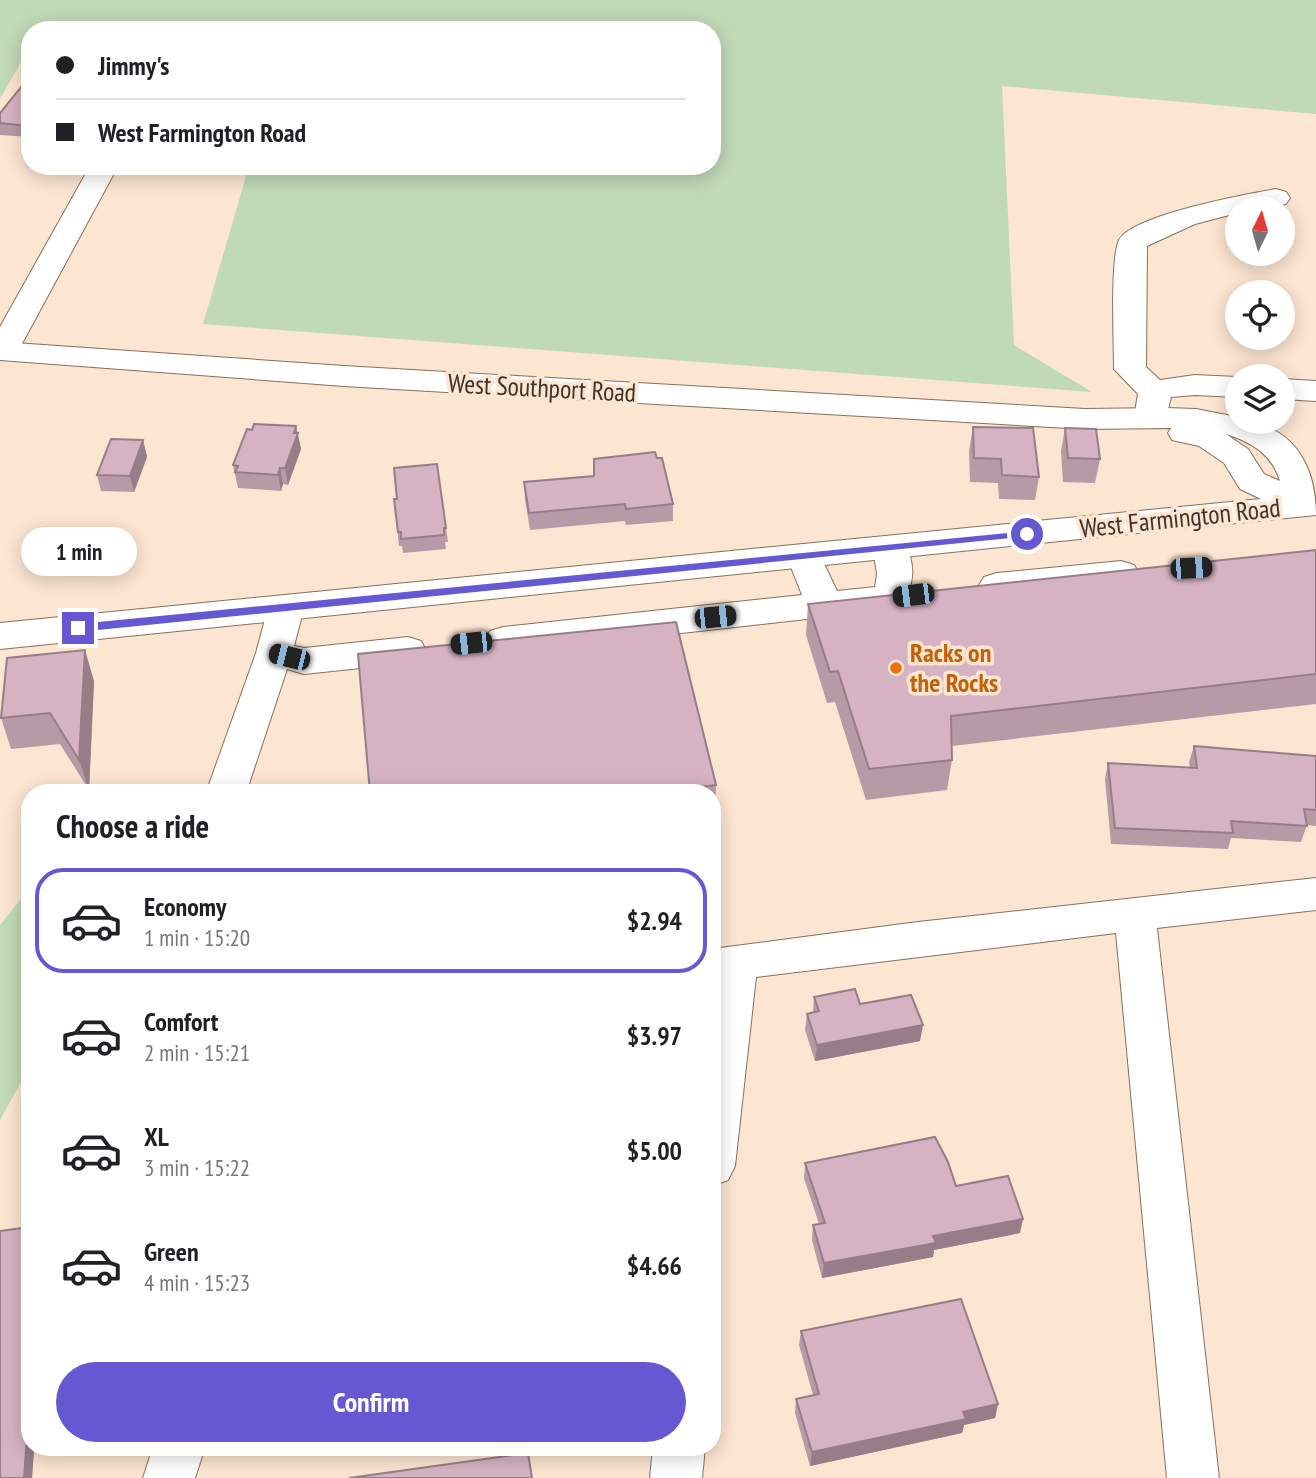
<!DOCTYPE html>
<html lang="en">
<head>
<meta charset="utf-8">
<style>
	body { margin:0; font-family:"PT Sans Narrow",sans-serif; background:#f6f6f6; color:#202124; height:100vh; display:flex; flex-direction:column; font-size:26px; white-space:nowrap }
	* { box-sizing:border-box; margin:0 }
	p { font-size:23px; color:#757577 }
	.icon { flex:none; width:38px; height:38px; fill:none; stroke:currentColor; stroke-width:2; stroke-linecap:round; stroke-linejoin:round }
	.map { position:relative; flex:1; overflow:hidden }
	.details { position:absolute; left:21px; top:784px; width:700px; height:672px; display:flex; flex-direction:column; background:#fff; border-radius:28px; box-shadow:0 4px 18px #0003 }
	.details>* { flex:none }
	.top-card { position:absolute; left:21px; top:21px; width:700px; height:154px; border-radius:28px; box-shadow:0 4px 18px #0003; display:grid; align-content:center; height:154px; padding:0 35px; background:#fff }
	.needle { width:46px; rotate:5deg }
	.buttons { position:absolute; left:1225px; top:196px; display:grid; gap:14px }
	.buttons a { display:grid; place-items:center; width:70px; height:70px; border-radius:50%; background:#fff; box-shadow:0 4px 18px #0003; font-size:35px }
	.end { position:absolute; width:32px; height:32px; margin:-16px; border:9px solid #6658d2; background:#fff; box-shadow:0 0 0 4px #fff }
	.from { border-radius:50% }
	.bubble { position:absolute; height:49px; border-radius:24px; background:#fff; box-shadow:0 4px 18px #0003; font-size:23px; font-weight:800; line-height:49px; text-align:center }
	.car { position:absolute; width:21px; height:42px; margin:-21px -10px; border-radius:9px; box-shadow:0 0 5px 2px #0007; background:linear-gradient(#222 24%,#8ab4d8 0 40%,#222 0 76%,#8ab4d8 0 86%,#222 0) }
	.top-card b { display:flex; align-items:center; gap:24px; height:66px; font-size:26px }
	.top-card b+b { border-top:2px solid #e0e0e0 }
	.top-card i { width:18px; height:18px; background:#202124 }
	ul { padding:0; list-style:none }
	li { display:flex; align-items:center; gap:21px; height:105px; margin:0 14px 10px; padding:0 21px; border:4px solid transparent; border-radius:28px }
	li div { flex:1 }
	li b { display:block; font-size:26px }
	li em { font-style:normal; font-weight:800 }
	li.active { border-color:#6658d2 }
	li>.icon { width:63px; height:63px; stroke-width:1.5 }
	h2 { padding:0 35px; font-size:32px; line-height:84px }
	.action { display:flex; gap:14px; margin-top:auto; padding:14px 35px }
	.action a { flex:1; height:80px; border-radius:42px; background:#6658d2; color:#fff; font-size:28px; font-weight:800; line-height:80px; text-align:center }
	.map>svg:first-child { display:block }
	.green { fill:#c0d9b7 }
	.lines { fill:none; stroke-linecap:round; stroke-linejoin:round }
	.minor-casing { stroke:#886f5a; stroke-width:2 }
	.major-casing { stroke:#886f5a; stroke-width:2 }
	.minor { fill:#fff; fill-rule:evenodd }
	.major { fill:#fff; fill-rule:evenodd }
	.wall { fill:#b89aa7 }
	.shaded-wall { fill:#967d88 }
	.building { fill:#d6b3c2; stroke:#967d88; stroke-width:2 }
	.route { fill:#6658d2 }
	.food-dot { fill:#e8710a; stroke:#fce5d1; stroke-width:2.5 }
	.labels { text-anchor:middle; stroke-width:7; stroke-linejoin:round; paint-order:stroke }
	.street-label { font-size:26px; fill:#3e332a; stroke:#fce5d1 }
	.food-label { font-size:26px; font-weight:bold; fill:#c56008; stroke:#fce5d1; text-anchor:start }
</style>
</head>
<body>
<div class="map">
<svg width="1316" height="1478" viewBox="0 0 1316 1478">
	<rect width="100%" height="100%" fill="#fce5d1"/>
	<g class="green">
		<path d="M0,0H1316V114L1002,86L1014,345L1092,392L203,324L249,166H712V30H30V55H25L0,99Z"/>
		<path d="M30,888V1066L0,1120V925Z"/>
	</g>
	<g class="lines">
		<defs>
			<g id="minor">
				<path d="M90,166H118L18,351L13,358L0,360V327Z"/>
				<path d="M1276,189L1286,192L1290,198L1286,204L1266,208H1237V213L1195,224L1147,246L1146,367L1160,380L1195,375L1237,377V397L1195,395L1171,397L1166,418L1162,425L1150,428L1138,425L1134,418L1138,394L1114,369C1114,343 1110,259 1119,240C1132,215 1247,194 1276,189Z"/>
				<path d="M1283,379L1316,381V401L1283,399Z"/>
				<path d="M890,537L902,540C917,562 915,586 900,607L887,610L503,653L490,649L485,640L490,631L503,627L802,595L787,557L793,549L805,545L817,549L837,591L875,587L877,574L873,548L878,540Z"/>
				<path d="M1121,561L1134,565L1139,573L1134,581L997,597L984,593L979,585L984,577L997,573Z"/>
				<path d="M286,596L299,599L304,608L294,646L304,648L408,637L421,641L426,650L421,659L408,663L304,674L287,669L246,793H206L256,653L268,608L273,599Z"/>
				<path d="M1316,878V910L1157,928L1219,1478H1167L1116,933L756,977L735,1166L728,1180L712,1186V949L918,922Z"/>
				<path d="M153,1447H205L195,1478H143Z"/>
				<path d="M653,1447H705L702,1478H650Z"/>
			</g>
			<path id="major" d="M0,342L344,366L1085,409L1166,408L1196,409L1237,417V422C1292,422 1316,465 1316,515L0,649V623L1261,499L1240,489L1224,463L1199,446L1172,440L1168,433L1171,428L1085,429L344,386L0,360ZM1226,434C1251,442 1272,454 1280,481L1264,474L1248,449Z"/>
		</defs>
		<use href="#minor" class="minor-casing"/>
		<use href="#major" class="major-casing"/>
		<use href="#minor" class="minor"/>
		<use href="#major" class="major"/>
	</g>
	<g class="wall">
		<path d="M30,76V137L0,135V113Z"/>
		<path d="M296,426L301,449L288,485L283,484L281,491L238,488L233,465Z"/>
		<path d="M973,427L1039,477L1035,500L999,499L998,483L970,482L969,451Z"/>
		<path d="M1065,428L1100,459L1095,483L1063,482L1061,451Z"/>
		<path d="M143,440L147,457L134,492L101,491L97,475Z"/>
		<path d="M657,458L673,504V521L626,525L625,521L530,530L525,499L524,482L594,476Z"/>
		<path d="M394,499L446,528L448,542H445L446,549L403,553L402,546H399Z"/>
		<path d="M1316,550V704L952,746V760L947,790L866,800L835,702L827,703L806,635L808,604Z"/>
		<path d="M94,681L89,790L60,744L11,749L1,718Z"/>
		<path d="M1194,746L1316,756V826L1307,825L1301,842L1231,838L1228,849L1111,844L1105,779L1108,763L1190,768L1189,762Z"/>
		<path d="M716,785L715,809L712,810V793H370Z"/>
		<path d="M814,997L860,1004L920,1041L815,1061L805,1030L807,1014L813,1012Z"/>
		<path d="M805,1163L956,1186L1020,1233L934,1250L933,1257L822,1278L812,1240L813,1225L819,1224L804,1178Z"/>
		<path d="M30,1227V1447H49L34,1449L32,1478H0Z"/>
		<path d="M801,1331L998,1404L995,1418L964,1425L962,1433L810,1466L795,1413L796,1399L813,1395L799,1345Z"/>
	</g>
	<g class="shaded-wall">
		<path d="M296,426L301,449L288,485L285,468Z"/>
		<path d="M143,440L147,457L134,492L130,476Z"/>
		<path d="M280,468L283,484L281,491L278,475Z"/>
		<path d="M85,650L94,681L89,790L79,760Z"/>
		<path d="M923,1025L920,1041L815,1061L817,1045Z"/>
		<path d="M1023,1219L1020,1233L934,1250L933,1257L822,1278L824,1263L933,1236Z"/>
		<path d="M998,1404L995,1418L964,1425L962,1433L810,1466L812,1452L963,1412Z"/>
		<path d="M27,1436L30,1441V1447H33L34,1449L32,1478H24Z"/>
	</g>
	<g class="building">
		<path d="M30,76V123L28,126L0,123V113Z"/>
		<path d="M254,424L296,426L294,433H298L285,468H280L278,475L235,472L238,466L233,465L247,429L252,430Z"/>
		<path d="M973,427L1033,428L1039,477L1002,475L1001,459L974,458Z"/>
		<path d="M1065,428L1096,429L1100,459L1068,458Z"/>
		<path d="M111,439L143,440L130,476L97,475Z"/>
		<path d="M655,452L657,458H662L673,504L626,509L625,504L529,513L524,482L594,476V459Z"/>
		<path d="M437,464L446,528H444V535L401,539V532H398L394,499H397L394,468Z"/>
		<path d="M1316,550V674L951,716L952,760L869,769L838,671L830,672L808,604Z"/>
		<path d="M676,622L716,785L651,793H370L358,654Z"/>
		<path d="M85,650L79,760L50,713L1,718L7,658Z"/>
		<path d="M1194,746L1316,756V810L1304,809L1307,826L1231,821L1233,833L1115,828L1108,763L1197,768Z"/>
		<path d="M855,989L860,1004L911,995L923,1025L817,1045L807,1014L819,1011L814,997Z"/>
		<path d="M935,1137L948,1162L956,1186L1008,1176L1023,1219L933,1236L936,1243L824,1263L813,1225L825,1223L805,1163Z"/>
		<path d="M30,1227V1435L27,1436L24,1478H0V1231Z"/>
		<path d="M961,1299L998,1404L963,1412L966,1419L812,1452L796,1399L819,1394L801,1331Z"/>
		<path d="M528,1453L532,1478H349Z"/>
	</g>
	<path class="route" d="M1027,531L1031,532V536L78,632L72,628L78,624Z"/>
	<circle class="food-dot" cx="896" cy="668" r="7"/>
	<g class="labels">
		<g class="street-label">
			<text transform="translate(542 388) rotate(3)" y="9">West Southport Road</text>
			<text transform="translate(1180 518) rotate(-6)" y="9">West Farmington Road</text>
		</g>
		<g class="food-label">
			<text x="910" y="662">Racks on<tspan x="910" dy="30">the Rocks</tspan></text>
		</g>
	</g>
</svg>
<div class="buttons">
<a><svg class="needle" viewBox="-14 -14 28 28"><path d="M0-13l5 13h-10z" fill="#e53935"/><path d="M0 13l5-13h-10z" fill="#757577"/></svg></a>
<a><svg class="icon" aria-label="locate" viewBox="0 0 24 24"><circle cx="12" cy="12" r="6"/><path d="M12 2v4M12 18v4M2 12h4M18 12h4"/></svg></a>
<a><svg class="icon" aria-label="layers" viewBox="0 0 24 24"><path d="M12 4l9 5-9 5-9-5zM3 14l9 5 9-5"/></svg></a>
</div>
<i class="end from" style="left:1027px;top:534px"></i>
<i class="end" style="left:78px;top:628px"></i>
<div class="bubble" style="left:21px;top:527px;width:116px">1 min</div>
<i class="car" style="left:1191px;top:568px;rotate:87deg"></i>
<i class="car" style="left:913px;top:595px;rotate:263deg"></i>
<i class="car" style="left:715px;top:617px;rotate:84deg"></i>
<i class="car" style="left:471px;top:643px;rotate:264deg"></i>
<i class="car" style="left:289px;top:657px;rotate:284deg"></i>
<div class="top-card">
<b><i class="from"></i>Jimmy's</b>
<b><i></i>West Farmington Road</b>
</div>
<section class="details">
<h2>Choose a ride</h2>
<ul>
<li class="active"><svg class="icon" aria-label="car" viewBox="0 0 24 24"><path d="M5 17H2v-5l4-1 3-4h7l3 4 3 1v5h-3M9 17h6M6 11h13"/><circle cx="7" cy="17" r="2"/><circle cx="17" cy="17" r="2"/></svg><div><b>Economy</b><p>1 min · 15:20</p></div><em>$2.94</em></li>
<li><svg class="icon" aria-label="car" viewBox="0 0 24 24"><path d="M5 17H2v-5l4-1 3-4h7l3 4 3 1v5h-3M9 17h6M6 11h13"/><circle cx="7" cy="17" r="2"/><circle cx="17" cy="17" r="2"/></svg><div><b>Comfort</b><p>2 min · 15:21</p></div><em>$3.97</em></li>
<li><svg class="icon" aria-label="car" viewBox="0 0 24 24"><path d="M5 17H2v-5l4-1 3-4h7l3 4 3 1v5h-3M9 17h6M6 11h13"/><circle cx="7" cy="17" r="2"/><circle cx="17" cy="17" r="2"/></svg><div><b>XL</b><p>3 min · 15:22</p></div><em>$5.00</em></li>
<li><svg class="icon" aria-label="car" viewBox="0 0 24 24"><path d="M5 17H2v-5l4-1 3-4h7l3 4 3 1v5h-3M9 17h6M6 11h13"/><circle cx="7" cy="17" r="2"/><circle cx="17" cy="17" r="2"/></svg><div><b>Green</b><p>4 min · 15:23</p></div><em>$4.66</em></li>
</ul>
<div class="action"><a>Confirm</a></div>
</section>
</div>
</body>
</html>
